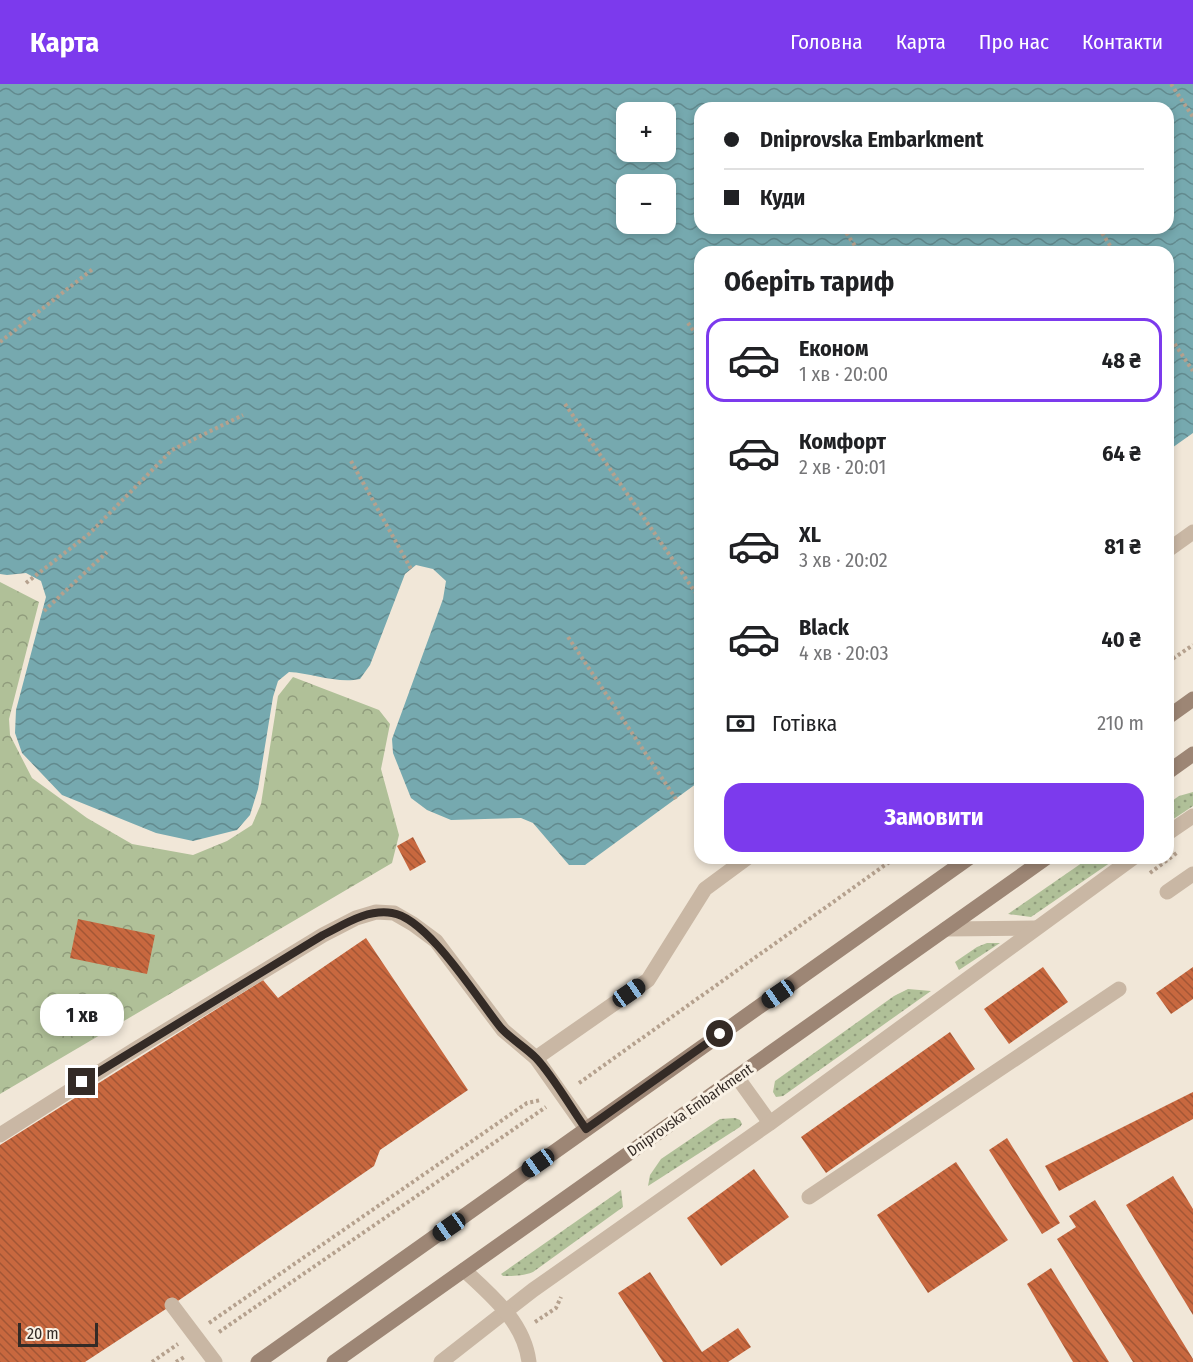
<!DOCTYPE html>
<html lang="uk">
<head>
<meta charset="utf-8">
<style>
	body { margin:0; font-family:"Fira Sans Condensed",sans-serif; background:#f6f6f6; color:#202124; height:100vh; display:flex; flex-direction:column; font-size:22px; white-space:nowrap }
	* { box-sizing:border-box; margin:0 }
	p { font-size:20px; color:#757577 }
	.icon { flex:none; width:33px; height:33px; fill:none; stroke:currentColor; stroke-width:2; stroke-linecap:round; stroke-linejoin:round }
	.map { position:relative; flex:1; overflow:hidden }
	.drawer { position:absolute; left:694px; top:162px; width:480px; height:618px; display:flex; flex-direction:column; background:#fff; border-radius:18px; box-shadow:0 3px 9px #0003 }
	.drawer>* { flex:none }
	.top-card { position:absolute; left:694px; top:18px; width:480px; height:132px; border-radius:18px; box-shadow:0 3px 9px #0003; display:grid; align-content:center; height:132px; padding:0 30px; background:#fff }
	.controls { position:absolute; left:616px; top:18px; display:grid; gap:12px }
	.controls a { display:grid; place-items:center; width:60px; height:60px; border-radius:12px; background:#fff; box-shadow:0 3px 9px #0003; font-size:30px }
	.scale { position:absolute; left:18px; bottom:15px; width:80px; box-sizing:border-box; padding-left:6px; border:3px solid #342b26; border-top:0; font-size:16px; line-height:21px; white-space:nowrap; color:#342b26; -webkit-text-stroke:4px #f9f1e4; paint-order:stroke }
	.end { position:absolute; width:27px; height:27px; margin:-14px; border:8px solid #342b26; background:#fff; box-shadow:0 0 0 3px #fff }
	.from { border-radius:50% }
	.bubble { position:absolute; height:42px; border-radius:18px; background:#fff; box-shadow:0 3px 9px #0003; font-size:20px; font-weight:700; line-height:42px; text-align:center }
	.car { position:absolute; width:18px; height:36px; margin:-18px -9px; border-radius:8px; box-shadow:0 0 4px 2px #0007; background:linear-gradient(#222 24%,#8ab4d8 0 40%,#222 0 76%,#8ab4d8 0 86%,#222 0) }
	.top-card b { display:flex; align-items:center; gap:21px; height:57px; font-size:22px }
	.top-card b+b { border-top:2px solid #e0e0e0 }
	.top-card i { width:15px; height:15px; background:#202124 }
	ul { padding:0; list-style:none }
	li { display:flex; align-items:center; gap:18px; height:84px; margin:0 12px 9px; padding:0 18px; border:3px solid transparent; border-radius:18px }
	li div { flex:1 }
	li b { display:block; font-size:22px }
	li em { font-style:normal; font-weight:700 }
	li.current { border-color:#7c3aed }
	li>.icon { width:54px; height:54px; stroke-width:1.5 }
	h2 { padding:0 30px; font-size:27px; line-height:72px }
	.pay { display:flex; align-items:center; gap:15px; height:66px; padding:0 30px; font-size:22px }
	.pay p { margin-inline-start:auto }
	.primary-button { display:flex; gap:12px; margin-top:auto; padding:12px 30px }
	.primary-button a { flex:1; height:69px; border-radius:18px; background:#7c3aed; color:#fff; font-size:24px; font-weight:700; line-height:69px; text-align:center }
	header { display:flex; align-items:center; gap:36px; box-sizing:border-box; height:84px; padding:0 30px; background:#7c3aed; color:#fff }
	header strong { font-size:28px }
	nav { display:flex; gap:33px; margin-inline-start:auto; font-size:21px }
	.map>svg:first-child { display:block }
	.grass { fill:url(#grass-dots) }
	.forest { fill:url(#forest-crowns) }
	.water { fill:url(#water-waves); fill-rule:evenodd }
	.building { fill:url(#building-back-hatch) }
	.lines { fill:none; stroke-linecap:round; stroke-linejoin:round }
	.path { stroke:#b5a18e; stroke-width:4; stroke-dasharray:3 3; stroke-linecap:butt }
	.lane { stroke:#c9b7a4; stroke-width:15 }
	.street { stroke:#c9b7a4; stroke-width:15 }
	.secondary { stroke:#9d8675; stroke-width:15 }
	.route { stroke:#342b26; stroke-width:8 }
	.labels { text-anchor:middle; stroke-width:6; stroke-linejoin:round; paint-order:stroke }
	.street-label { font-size:15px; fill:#342b26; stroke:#f9f1e4 }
</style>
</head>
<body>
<header>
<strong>Карта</strong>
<nav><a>Головна</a><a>Карта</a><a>Про нас</a><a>Контакти</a></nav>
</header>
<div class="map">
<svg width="1193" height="1278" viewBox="0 0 1193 1278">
	<defs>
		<pattern id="grass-dots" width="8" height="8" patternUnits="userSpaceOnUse" patternTransform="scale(1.5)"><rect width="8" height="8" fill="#b0c098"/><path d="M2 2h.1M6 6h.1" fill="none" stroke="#909c7c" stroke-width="1.8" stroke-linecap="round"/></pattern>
		<pattern id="forest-crowns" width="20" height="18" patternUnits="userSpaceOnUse" patternTransform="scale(1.5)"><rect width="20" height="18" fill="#b0c098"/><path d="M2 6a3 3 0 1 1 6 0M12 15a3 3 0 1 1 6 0" fill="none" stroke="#909c7c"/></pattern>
		<pattern id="water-waves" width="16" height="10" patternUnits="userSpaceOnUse" patternTransform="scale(1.5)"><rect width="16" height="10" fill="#76a9af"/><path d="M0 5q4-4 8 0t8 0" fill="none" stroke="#628a8e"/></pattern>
		<pattern id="building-back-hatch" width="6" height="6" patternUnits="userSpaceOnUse" patternTransform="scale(1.5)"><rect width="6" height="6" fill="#c8683f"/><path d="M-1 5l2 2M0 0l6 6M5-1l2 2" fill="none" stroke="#a35635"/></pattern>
	</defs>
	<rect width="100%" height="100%" fill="#f1e7d8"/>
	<g class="grass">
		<path d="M1193,708V722L1169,738V719L1179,712Z"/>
		<path d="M1089,774H1117L1031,833L1008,830Z"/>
		<path d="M987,859H1000L959,886L955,878L977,863Z"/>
		<path d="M908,905L931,907L783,1012L776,1013L773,1008L775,997L894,912Z"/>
		<path d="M735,1034L740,1036L742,1040L740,1043L648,1102L650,1091L661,1075L720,1035Z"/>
		<path d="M621,1106L623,1123L533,1188C523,1192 514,1192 503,1192L501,1190Z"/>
	</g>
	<path class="forest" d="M0,498L39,518L9,635L10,651L32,694L87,734L132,760L193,771L227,757L252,741L261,720L278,612L293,593L379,626L390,640L381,685L399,751L392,779L0,1010Z"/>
	<path class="water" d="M0,0H1193V349L1169,366L1168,168H700V697L585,781H569L533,739L521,734L451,736L427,726L411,714L393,669L392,655L443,515L446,497L433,485L416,481L405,490L370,581L360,595C337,600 312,589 289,588L278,597L273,613L258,705L250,731L237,746L193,757L156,749L62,711L22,669L15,649L16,626L46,513L41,497L26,489L7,491L0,490ZM700,24H1168V144H700ZM627,28H666V68H627ZM627,100H666V140H627Z"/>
	<g class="building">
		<path d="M413,753L426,778L410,787L397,762Z"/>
		<path d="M78,835L155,851L147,890L70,874Z"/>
		<path d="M366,854L468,1006L380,1066L374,1082L172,1221L85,1278H0V1061L263,896L278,914Z"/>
		<path d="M1043,883L1068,918L1009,960L984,925Z"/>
		<path d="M1193,883V915L1171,930L1156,909Z"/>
		<path d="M950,948L975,985L826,1089L801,1053Z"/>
		<path d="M1193,1008V1035L1059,1107L1045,1082Z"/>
		<path d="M1007,1054L1060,1139L1042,1150L989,1066Z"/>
		<path d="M956,1078L1008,1156L928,1209L877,1131Z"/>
		<path d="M754,1085L789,1133L721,1182L687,1134Z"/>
		<path d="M1173,1092L1193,1125V1231L1126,1121Z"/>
		<path d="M1095,1116L1193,1275V1278H1133L1057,1155L1076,1143L1069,1132Z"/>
		<path d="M1051,1184L1109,1278H1073L1027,1200Z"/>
		<path d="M650,1188L702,1268L738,1244L751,1263L728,1278H663L618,1209Z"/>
	</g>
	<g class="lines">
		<g class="path">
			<path d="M1171,0L1193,33"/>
			<path d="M1018,21L1020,24"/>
			<path d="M843,144L859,168"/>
			<path d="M1099,144L1114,168"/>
			<path d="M688,239L700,256"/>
			<path d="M1168,250L1193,287"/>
			<path d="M0,258L94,184"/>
			<path d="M565,320L700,515"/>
			<path d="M351,377L411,485"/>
			<path d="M26,499L89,450L172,366L243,331"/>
			<path d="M44,527L107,468"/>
			<path d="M568,553L676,715"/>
			<path d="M1168,578L1193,561"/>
			<path d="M1150,789L1178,768"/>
			<path d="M579,999L895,774"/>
			<path d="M535,1238L556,1224L561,1213"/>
			<path d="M209,1239L527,1019L541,1016"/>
			<path d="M219,1248L546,1023"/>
			<path d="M152,1278L178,1260"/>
			<path d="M176,1278L186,1272"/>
		</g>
		<g class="lane">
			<path d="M1168,466L1193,448"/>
			<path d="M1168,749L1193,732"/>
			<path d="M1167,808L1193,790"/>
			<path d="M946,845L1035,844"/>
			<path d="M536,974L648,896L705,805L747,774"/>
			<path d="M737,993L770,1039"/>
			<path d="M0,1051L134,966L323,851L356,834L376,828L394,829L413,840L436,857L503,946L536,974L586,1045"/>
			<path d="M809,1113L1119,905"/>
			<path d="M172,1221L215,1278"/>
			<path d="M441,1278L533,1206L770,1039L1133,774"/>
		</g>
		<path class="street" d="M464,1186C492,1212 524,1238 529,1278"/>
		<g class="secondary">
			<path d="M1168,633L1193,615"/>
			<path d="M1168,688L1193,670"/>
			<path d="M258,1278L969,774"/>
			<path d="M334,1278L1046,774"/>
		</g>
	</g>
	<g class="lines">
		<path class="route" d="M82,998L323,851C345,840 367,825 392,829C428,834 478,916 501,944C511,955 525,963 536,974C553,992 571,1024 586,1045L720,950"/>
	</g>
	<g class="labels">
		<g class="street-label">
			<text transform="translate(690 1026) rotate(-35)" y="5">Dniprovska Embarkment</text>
		</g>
	</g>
</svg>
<div class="controls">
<a>+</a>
<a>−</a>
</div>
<div class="scale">20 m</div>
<i class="end from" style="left:720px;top:950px"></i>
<i class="end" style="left:82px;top:998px"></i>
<div class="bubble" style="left:40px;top:910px;width:84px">1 хв</div>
<i class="car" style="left:629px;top:909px;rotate:55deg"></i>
<i class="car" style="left:778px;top:910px;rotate:235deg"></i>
<i class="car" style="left:538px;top:1079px;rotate:235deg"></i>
<i class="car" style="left:449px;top:1143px;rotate:235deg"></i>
<div class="top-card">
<b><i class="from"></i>Dniprovska Embarkment</b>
<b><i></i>Куди</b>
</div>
<section class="drawer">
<h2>Оберіть тариф</h2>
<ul>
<li class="current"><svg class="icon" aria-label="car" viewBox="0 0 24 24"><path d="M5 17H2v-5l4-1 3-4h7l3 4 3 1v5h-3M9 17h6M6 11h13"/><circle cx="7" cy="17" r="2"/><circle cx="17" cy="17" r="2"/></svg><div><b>Економ</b><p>1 хв · 20:00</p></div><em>48 ₴</em></li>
<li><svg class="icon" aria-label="car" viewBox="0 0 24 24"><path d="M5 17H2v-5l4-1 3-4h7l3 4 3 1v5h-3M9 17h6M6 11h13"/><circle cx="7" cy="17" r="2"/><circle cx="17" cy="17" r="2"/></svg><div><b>Комфорт</b><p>2 хв · 20:01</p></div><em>64 ₴</em></li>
<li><svg class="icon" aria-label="car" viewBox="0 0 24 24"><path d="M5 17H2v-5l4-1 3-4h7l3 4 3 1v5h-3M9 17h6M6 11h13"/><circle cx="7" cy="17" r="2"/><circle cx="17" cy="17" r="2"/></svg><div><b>XL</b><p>3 хв · 20:02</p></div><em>81 ₴</em></li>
<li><svg class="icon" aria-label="car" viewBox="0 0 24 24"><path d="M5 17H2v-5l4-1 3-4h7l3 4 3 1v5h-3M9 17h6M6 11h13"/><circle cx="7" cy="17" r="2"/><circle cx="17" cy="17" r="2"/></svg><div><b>Black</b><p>4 хв · 20:03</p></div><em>40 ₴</em></li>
</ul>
<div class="pay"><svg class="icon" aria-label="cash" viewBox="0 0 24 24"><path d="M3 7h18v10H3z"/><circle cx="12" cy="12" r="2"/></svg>Готівка<p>210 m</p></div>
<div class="primary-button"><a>Замовити</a></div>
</section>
</div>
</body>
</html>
